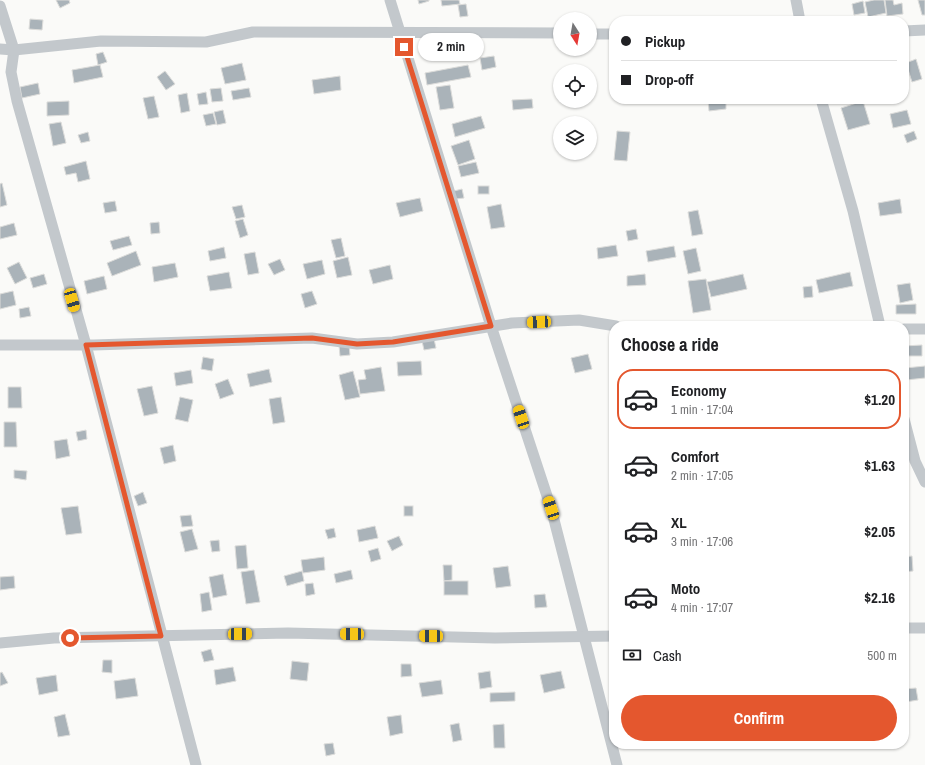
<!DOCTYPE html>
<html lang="en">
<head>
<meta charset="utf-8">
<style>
	body { margin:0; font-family:"Archivo Narrow",sans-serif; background:#f6f6f6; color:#202124; height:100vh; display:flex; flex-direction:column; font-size:15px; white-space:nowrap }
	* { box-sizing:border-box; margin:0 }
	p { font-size:13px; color:#757577 }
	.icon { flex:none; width:22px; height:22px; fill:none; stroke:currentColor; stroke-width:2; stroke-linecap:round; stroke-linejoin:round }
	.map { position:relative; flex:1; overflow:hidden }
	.side { position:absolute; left:609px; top:321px; width:300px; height:428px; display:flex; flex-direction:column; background:#fff; border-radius:16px; box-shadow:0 1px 3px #0004 }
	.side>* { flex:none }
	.banner { position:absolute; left:609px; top:16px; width:300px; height:88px; border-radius:16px; box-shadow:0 1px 3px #0004; display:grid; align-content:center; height:88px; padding:0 12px; background:#fff }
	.needle { width:26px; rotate:169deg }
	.fabs { position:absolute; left:553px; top:12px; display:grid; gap:8px }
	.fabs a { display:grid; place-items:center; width:44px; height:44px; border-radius:50%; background:#fff; box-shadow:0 1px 3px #0004; font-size:20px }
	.end { position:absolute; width:18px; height:18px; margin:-9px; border:5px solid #e4572e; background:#fff; box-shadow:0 0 0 2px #fff }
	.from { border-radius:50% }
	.bubble { position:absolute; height:28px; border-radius:14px; background:#fff; box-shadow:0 1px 3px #0004; font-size:13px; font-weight:700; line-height:28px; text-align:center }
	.car { position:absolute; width:12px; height:24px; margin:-12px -6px; border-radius:5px; box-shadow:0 0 3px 1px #0007; background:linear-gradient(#f5c518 24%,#345 0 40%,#f5c518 0 76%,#345 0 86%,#f5c518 0) }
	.banner b { display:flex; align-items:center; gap:14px; height:38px; font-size:15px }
	.banner b+b { border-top:1px solid #e0e0e0 }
	.banner i { width:10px; height:10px; background:#202124 }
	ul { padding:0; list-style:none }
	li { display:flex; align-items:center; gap:12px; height:60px; margin:0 8px 6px; padding:0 4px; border:2px solid transparent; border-radius:16px }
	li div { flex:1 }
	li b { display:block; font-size:15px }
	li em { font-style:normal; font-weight:700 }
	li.active { border-color:#e4572e }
	li>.icon { width:36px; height:36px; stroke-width:1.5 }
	h2 { padding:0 12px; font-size:18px; line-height:48px }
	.pay { display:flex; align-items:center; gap:10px; height:44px; padding:0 12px; font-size:15px }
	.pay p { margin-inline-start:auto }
	.cta { display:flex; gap:8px; margin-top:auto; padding:8px 12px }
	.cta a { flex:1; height:46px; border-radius:24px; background:#e4572e; color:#fff; font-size:16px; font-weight:700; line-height:46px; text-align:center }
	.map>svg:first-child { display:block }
	.building { fill:#aab3b9; stroke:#dcdcda }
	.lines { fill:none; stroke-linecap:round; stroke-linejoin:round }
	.minor { stroke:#c3c8cc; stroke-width:11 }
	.route { stroke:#e4572e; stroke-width:5 }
</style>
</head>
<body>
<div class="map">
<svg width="925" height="765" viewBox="0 0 925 765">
	<rect width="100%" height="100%" fill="#fafaf8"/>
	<g class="building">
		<path d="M56,0H69L70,3L60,8Z"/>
		<path d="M418,0H429V1L419,4Z"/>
		<path d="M441,0H459L460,4L442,6Z"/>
		<path d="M874,0H884L886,13L868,17L865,2Z"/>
		<path d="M885,0H893L894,5L902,3L903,14L887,16Z"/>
		<path d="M918,0H925V15H922Z"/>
		<path d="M863,1L865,13L854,15L852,4Z"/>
		<path d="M466,4L468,16L460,17L458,5Z"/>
		<path d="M30,19L43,20L42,30L29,29Z"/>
		<path d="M103,52L107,62L98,65L96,54Z"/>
		<path d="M494,56L496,67L482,70L480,58Z"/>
		<path d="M916,59L922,79L912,82L906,63Z"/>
		<path d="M242,63L246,80L225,84L221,68Z"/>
		<path d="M100,65L103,77L74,83L72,70Z"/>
		<path d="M468,65L471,77L427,85L425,73Z"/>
		<path d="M165,71L175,84L166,90L157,77Z"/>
		<path d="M340,76L341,90L314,94L312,80Z"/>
		<path d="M38,83L40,94L22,98L20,87Z"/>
		<path d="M450,85L454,108L440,110L436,87Z"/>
		<path d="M221,88L223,101L212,102L210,89Z"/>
		<path d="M249,88L251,97L233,100L231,91Z"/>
		<path d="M206,92L208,104L199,105L197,94Z"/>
		<path d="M187,93L190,111L181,113L178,95Z"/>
		<path d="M154,96L159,117L148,119L143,98Z"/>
		<path d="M532,99L533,108L513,110L512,100Z"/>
		<path d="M708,99H726V109L709,111Z"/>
		<path d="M69,101V115L47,116V102Z"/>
		<path d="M863,101L870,124L848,130L841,108Z"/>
		<path d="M223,110L226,123L217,125L214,112Z"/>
		<path d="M907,110L911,124L893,128L890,114Z"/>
		<path d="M213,113L216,124L206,126L203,115Z"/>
		<path d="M481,116L485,128L455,137L452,124Z"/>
		<path d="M61,122L66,143L53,146L49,124Z"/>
		<path d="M617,131L630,132L627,161L614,160Z"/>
		<path d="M914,131L917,139L907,143L904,135Z"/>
		<path d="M88,132L90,141L81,143L78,135Z"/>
		<path d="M469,140L475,159L458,165L451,146Z"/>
		<path d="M86,161L90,179L78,182L76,173L66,175L64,167Z"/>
		<path d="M476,162L479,173L461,177L458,166Z"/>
		<path d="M2,183L7,205L0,207V184Z"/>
		<rect x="478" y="186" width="11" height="8"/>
		<path d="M462,189L464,198L455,199L454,191Z"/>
		<path d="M420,198L423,211L400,217L396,203Z"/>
		<path d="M900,199L902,213L880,216L878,203Z"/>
		<path d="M115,201L117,211L105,213L103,203Z"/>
		<path d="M501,204L505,227L491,229L487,207Z"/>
		<path d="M242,205L245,217L236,219L232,207Z"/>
		<path d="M698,210L703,234L692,236L688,212Z"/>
		<path d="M243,219L248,235L240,238L235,221Z"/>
		<path d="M159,222L160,233L151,234L150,223Z"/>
		<path d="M14,223L17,235L0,239V227Z"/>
		<path d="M636,229L638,239L628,241L626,231Z"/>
		<path d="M129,236L132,245L113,250L110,241Z"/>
		<path d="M341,238L345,256L336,258L331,240Z"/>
		<path d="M616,245L618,256L598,259L597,248Z"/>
		<path d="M674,246L676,257L648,262L646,251Z"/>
		<path d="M224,247L226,258L210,261L208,251Z"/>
		<path d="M696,248L701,271L688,274L683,251Z"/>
		<path d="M136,251L141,265L112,276L107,263Z"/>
		<path d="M255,252L259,273L248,275L244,254Z"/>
		<path d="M348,257L352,275L337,278L333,261Z"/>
		<path d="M280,259L285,270L274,275L268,264Z"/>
		<path d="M322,260L325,274L307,279L303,264Z"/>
		<path d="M19,262L27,278L15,284L7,268Z"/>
		<path d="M175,263L178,277L154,282L152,267Z"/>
		<path d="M390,265L393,279L373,284L369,270Z"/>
		<path d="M229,272L232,288L210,291L207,276Z"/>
		<path d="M850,272L853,286L819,293L816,280Z"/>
		<path d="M44,274L47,284L33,288L30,278Z"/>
		<path d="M645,274L646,285L627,286V276Z"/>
		<path d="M743,274L747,289L711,297L707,282Z"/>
		<path d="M104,276L107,289L87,294L84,281Z"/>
		<path d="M706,279L711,310L693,313L688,281Z"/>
		<path d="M910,283L913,300L900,303L897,285Z"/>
		<path d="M812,286L813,297L804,298L803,287Z"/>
		<path d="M13,291L16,305L0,309V294Z"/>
		<path d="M312,291L317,304L305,308L301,294Z"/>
		<path d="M916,304V314H896V305Z"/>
		<path d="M29,307L31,316L20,318L19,309Z"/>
		<path d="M434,339L436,348L424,350L422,341Z"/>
		<path d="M339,345H349L350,355L340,356Z"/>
		<path d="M922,345V356H904V346Z"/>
		<path d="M588,354L592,369L575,373L571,358Z"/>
		<path d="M203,357L214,359L212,371L201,369Z"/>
		<path d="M421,361L422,375L398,376L397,362Z"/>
		<path d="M925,366V378L906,380L905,368Z"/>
		<path d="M381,367L385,391L360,394L358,380L366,379L364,370Z"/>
		<path d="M269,369L272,382L250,387L247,374Z"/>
		<path d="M191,370L193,383L176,386L174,373Z"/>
		<path d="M353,371L360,397L345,400L339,375Z"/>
		<path d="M228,379L234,394L220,399L215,384Z"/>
		<path d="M152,386L158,413L144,416L137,389Z"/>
		<path d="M8,387H21L22,408H8Z"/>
		<path d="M180,397L193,400L188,422L175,419Z"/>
		<path d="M281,397L285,422L273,424L269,399Z"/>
		<path d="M4,422H16L17,447H4Z"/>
		<path d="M86,430L87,439L78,441L76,432Z"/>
		<path d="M67,439L70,456L56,459L54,441Z"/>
		<path d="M173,445L176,461L164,464L160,448Z"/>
		<path d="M14,470L27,471L26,480L14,478Z"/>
		<path d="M143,492L147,503L138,506L134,496Z"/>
		<path d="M78,506L82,533L66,535L61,508Z"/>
		<rect x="404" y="506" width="9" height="10"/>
		<path d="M191,515L193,526L182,527L180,516Z"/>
		<path d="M375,526L378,538L359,542L357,530Z"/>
		<path d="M334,528L336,537L328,539L325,530Z"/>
		<path d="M192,529L198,549L185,552L180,532Z"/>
		<path d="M399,536L403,545L392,551L387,541Z"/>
		<path d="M219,540L220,551L212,552L210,541Z"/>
		<path d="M246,545L248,568L237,569L235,546Z"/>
		<path d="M378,548L381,559L371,562L368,551Z"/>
		<path d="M912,556L913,571L904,572V557Z"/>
		<path d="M324,557L325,570L303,573L301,560Z"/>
		<path d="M443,565H452V580L444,581Z"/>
		<path d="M508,566L511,586L496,588L493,568Z"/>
		<path d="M254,570L260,602L246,604L241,572Z"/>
		<path d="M351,570L353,579L336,583L334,574Z"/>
		<path d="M302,571L304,581L287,586L284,576Z"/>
		<path d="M223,574L227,595L213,598L209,577Z"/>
		<path d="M14,576L15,588L0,590V577Z"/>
		<rect x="444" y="581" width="24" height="14"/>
		<path d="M313,583L315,594L306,596L305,584Z"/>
		<path d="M209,592L212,610L202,612L200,594Z"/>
		<path d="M545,594L547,607L535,608L534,595Z"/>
		<path d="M211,649L214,660L204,662L201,652Z"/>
		<path d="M103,660H112V673L102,672Z"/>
		<path d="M292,661L309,663L307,681L290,679Z"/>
		<path d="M401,664H411L412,676L401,677Z"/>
		<path d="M233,667L236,681L216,685L214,670Z"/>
		<path d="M490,671L492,687L480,689L478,673Z"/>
		<path d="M561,671L565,688L544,693L540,675Z"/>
		<path d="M2,672L8,683L0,686V673Z"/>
		<path d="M56,675L58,691L39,695L36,678Z"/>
		<path d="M135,678L138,696L116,699L114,681Z"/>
		<path d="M441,680L443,694L422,697L419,683Z"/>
		<path d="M916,688L918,700L906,702L904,689Z"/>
		<path d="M515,692V701L490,702V693Z"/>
		<path d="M65,714L70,735L58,737L54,717Z"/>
		<path d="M401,715L403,733L390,736L387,717Z"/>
		<path d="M459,723L462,740L453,742L450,725Z"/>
		<path d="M504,724L505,748H494L493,725Z"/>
		<path d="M333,743L335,754L326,756L324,744Z"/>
	</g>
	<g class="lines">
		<g class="minor">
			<path d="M390,0L491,326L551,508L617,765"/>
			<path d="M796,0L800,21"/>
			<path d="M0,6L14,50L11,72L17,101L86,345L196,765"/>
			<path d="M904,31L925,30"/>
			<path d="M590,34H614"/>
			<path d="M0,49L14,50L101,41L206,42L253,32L560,33"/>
			<path d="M821,99L853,211L880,326"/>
			<path d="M904,329H925"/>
			<path d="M0,345H94L312,338L357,344L393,342L512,323L579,320L616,326"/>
			<path d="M904,419L915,461L925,482"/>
			<path d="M904,628H925"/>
			<path d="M0,643L54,638L288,633L495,638L614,636"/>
		</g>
	</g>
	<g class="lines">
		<path class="route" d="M70,638L161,636L86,345L312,338L357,344L393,342L491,326L404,47"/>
	</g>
</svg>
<div class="fabs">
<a><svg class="needle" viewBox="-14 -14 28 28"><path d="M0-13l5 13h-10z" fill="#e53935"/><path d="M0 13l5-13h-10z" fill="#757577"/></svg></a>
<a><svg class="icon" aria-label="locate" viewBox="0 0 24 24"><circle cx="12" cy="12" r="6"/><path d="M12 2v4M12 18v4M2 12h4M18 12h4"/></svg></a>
<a><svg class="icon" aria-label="layers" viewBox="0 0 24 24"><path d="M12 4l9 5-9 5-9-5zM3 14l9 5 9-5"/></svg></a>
</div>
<i class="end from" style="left:70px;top:638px"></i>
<i class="end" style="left:404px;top:47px"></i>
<div class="bubble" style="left:418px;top:33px;width:66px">2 min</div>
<i class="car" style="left:72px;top:300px;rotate:164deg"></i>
<i class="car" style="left:539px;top:322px;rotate:267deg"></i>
<i class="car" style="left:521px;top:417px;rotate:342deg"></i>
<i class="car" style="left:551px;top:508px;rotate:342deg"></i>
<i class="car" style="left:240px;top:634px;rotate:89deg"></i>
<i class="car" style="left:352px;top:634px;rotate:271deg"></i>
<i class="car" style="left:431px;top:636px;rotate:271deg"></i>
<div class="banner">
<b><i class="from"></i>Pickup</b>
<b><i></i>Drop-off</b>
</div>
<section class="side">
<h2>Choose a ride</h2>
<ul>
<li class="active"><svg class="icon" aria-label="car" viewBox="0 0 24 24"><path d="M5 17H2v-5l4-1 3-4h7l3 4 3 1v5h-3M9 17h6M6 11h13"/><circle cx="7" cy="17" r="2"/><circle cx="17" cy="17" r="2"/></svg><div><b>Economy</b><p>1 min · 17:04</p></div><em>$1.20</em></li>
<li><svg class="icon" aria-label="car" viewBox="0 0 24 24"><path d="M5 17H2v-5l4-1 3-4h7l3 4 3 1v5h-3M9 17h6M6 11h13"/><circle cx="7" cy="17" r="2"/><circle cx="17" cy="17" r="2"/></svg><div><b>Comfort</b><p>2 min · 17:05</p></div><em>$1.63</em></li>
<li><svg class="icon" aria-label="car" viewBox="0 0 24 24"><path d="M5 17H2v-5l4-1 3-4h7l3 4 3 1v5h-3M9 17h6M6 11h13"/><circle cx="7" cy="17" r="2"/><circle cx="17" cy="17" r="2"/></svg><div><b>XL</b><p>3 min · 17:06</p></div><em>$2.05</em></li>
<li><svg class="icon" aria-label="car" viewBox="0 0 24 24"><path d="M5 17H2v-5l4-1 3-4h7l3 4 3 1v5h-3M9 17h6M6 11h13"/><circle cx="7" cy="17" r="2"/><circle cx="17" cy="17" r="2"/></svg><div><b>Moto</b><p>4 min · 17:07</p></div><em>$2.16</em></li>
</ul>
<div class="pay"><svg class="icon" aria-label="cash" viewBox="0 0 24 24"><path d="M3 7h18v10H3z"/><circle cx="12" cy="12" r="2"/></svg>Cash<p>500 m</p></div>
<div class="cta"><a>Confirm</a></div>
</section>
</div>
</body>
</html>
